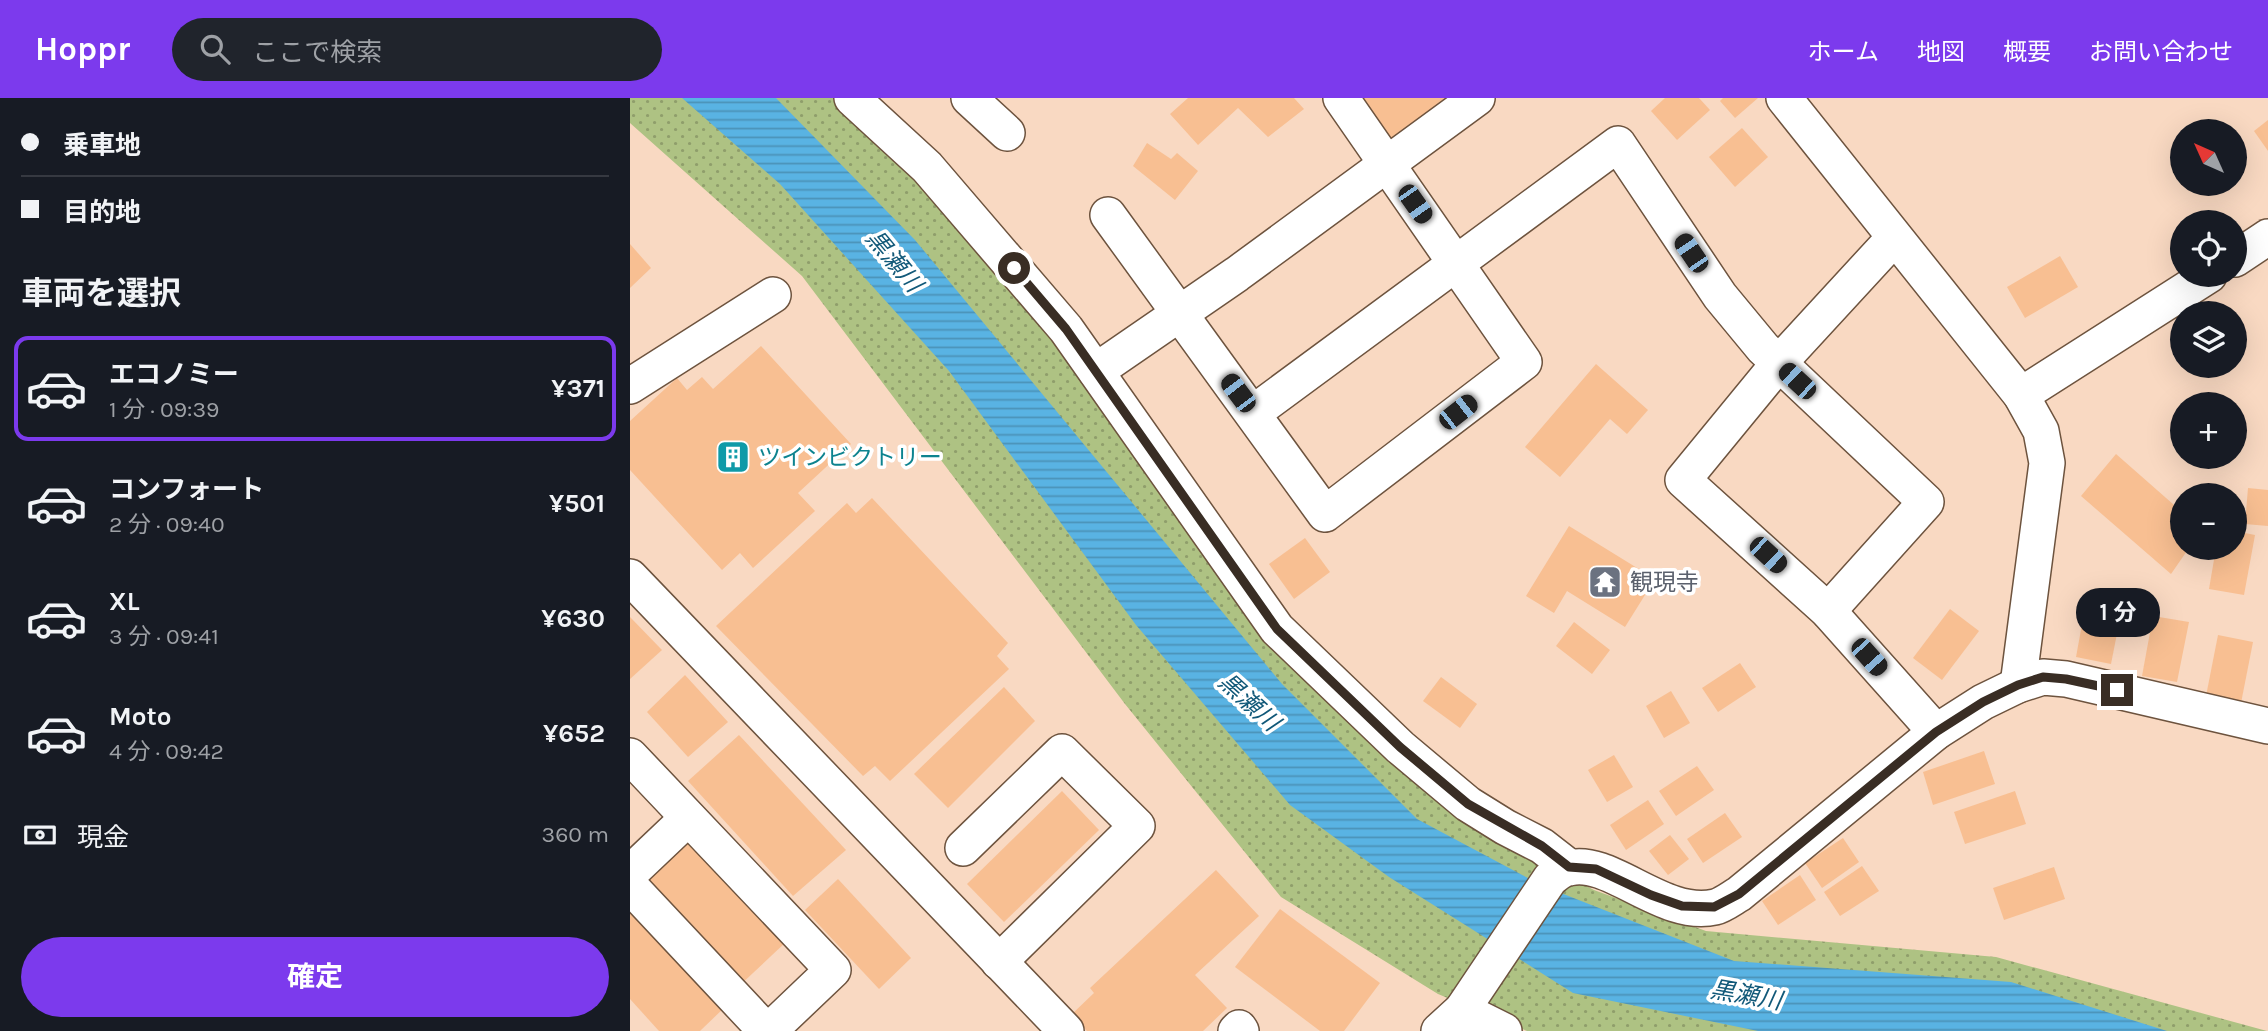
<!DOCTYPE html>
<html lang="ja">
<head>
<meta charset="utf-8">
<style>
	body { margin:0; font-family:Karla,"Noto Sans JP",sans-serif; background:#20242c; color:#f1f3f6; height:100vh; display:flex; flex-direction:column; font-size:26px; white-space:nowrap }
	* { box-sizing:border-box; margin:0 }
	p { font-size:23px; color:#9ea1a6 }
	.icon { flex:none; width:38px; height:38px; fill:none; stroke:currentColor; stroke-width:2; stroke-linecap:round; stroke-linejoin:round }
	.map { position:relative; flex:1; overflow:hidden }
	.panel { display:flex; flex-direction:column; background:#171b24; width:630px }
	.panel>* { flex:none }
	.hud { display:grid; align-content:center; height:154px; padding:0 21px; background:#171b24 }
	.needle { width:46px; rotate:315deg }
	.controls { position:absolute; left:1540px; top:21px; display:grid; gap:14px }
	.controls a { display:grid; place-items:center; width:77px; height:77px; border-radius:50%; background:#171b24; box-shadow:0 7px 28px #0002; font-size:35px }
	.end { position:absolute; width:32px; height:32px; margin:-16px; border:9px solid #392d24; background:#fff; box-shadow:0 0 0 4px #fff }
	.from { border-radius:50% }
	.bubble { position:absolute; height:49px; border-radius:24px; background:#171b24; box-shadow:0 7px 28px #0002; font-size:23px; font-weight:700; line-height:49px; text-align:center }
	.car { position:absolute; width:21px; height:42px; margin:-21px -10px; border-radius:9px; box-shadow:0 0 5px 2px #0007; background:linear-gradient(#222 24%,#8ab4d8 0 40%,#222 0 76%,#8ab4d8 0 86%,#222 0) }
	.hud b { display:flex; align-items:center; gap:24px; height:66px; font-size:26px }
	.hud b+b { border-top:2px solid #363941 }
	.hud i { width:18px; height:18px; background:#f1f3f6 }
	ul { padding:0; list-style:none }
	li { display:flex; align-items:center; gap:21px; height:105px; margin:0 14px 10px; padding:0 7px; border:4px solid transparent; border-radius:14px }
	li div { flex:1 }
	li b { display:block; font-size:26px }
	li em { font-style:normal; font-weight:700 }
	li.selected { border-color:#7c3aed }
	li>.icon { width:63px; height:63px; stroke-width:1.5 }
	h2 { padding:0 21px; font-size:32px; line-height:84px }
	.pay { display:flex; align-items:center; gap:18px; height:77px; padding:0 21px; font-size:26px }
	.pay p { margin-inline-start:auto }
	.button { display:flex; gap:14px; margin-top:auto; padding:14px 21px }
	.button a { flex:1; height:80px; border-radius:42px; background:#7c3aed; color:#fff; font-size:28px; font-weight:700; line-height:80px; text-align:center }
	header { display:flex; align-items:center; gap:42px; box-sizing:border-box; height:98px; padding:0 35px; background:#7c3aed; color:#fff }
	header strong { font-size:33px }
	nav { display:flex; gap:38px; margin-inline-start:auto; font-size:24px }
	.search { width:490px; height:63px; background:#20242c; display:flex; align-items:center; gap:18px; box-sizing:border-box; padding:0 24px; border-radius:38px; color:#9ea1a6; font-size:26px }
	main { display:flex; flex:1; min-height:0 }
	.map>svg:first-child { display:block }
	.grass { fill:url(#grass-dots) }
	.water { fill:url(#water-rules) }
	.building { fill:#f8bf92 }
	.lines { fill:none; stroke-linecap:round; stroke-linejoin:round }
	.minor-casing { stroke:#6d533e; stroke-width:38 }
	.minor { stroke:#fff; stroke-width:35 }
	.route { stroke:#392d24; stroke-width:9 }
	.labels { text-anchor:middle; stroke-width:7; stroke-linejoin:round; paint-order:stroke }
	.culture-label { font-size:23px; fill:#0d838f; stroke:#fff; text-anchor:start }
	.worship-label { font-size:23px; fill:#5b616d; stroke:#fff; text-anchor:start }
	.water-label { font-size:24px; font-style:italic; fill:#125979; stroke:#fff }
</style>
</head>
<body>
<header>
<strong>Hoppr</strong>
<div class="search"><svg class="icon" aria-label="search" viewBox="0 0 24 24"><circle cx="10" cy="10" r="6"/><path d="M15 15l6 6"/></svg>ここで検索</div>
<nav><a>ホーム</a><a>地図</a><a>概要</a><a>お問い合わせ</a></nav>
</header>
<main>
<section class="panel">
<div class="hud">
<b><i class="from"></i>乗車地</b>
<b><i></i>目的地</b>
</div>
<h2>車両を選択</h2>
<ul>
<li class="selected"><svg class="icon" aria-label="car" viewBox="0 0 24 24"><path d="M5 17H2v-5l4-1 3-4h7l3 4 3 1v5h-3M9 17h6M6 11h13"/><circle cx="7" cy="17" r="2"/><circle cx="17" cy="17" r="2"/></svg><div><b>エコノミー</b><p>1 分 · 09:39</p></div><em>¥371</em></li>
<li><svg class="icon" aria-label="car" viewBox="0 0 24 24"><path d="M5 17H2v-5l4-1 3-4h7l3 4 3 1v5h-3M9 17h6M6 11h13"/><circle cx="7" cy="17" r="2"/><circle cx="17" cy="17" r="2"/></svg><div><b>コンフォート</b><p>2 分 · 09:40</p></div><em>¥501</em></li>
<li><svg class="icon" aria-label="car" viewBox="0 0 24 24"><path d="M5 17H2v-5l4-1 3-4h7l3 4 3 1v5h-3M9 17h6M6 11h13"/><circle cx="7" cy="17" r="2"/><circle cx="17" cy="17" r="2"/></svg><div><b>XL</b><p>3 分 · 09:41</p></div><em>¥630</em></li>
<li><svg class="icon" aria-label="car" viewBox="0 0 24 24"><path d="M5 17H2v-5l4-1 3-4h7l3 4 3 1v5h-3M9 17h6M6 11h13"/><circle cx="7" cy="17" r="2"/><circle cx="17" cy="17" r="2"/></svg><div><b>Moto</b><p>4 分 · 09:42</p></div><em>¥652</em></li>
</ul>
<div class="pay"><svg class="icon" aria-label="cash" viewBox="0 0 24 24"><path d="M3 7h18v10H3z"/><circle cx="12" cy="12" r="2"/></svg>現金<p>360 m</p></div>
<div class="button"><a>確定</a></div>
</section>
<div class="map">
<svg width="1638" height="933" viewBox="0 0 1638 933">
	<defs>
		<pattern id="grass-dots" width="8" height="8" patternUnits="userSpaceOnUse" patternTransform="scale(1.75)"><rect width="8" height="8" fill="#aec283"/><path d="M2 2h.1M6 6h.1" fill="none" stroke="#8f9e6b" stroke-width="1.8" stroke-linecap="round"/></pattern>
		<pattern id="water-rules" width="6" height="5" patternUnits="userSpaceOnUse" patternTransform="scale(1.75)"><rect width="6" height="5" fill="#59b3e3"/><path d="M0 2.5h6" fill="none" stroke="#4b92b8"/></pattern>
	</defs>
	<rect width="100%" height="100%" fill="#f9d9c2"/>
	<path class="grass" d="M0,0H215L313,89L592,468L900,758L964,792L1076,833L1366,859L1637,933H897L808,896L651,799L495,606L172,178L0,25Z"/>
	<path class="water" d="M52,0H146L285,142L652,586L787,721L913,788L1104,863L1381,884L1537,933H1128L943,895L759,779L660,707L506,527L319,273L150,86Z"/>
	<g class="building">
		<path d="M558,0H664L674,11L638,39L608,10L568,47L540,16Z"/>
		<path d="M733,0H835L765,49Z"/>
		<path d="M1035,0H1069L1080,12L1047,42L1021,13Z"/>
		<path d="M1093,0H1128L1105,20L1090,3Z"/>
		<path d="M1638,22V53L1624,33Z"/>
		<path d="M1112,30L1138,59L1105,89L1079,59Z"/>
		<path d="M517,45L541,61L547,55L568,73L545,102L503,68Z"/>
		<path d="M0,146L21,170L0,190Z"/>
		<path d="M1430,158L1448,189L1395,220L1377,189Z"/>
		<path d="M131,248L221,346L168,395L185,413L123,470L110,455L92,472L0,372V323L47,280L57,292L72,279L83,291Z"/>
		<path d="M966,266L1018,312L997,336L980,321L930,379L895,349Z"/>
		<path d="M1486,356L1552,414V450H1559L1541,476L1451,398Z"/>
		<path d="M1618,390L1638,392V428L1615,426Z"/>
		<path d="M242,400L378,545L367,558L379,571L260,683L245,668L233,678L86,528L217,405L226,415Z"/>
		<path d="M939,428L1025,481L995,529L937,493L924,515L896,498Z"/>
		<path d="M1605,433L1625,437L1614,497L1579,491L1586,450H1605Z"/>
		<path d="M675,440L700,474L664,501L639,466Z"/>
		<path d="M1457,499L1493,505L1481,566L1446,559Z"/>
		<path d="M1320,511L1349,533L1312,582L1283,560Z"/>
		<path d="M1523,518L1559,524L1547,584L1512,578Z"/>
		<path d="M0,519L32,552L0,581Z"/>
		<path d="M944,524L980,552L962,576L926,548Z"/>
		<path d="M1588,537L1623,544L1611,605L1576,598Z"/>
		<path d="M1110,565L1126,589L1088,614L1072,590Z"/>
		<path d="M55,577L98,624L58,659L17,614Z"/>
		<path d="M811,579L847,606L830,630L793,603Z"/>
		<path d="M374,589L405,623L318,710L284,676Z"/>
		<path d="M1041,593L1060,625L1034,640L1016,608Z"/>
		<path d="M109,637L216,752L163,798L58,683Z"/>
		<path d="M1354,653L1365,686L1303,707L1293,674Z"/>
		<path d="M984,657L1003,689L977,704L958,672Z"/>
		<path d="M1067,668L1084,692L1046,718L1029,693Z"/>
		<path d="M432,693L469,732L374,824L337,786Z"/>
		<path d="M1385,693L1396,726L1335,746L1324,714Z"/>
		<path d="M1018,702L1034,726L996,752L980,727Z"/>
		<path d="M1095,715L1112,739L1073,765L1057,741Z"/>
		<path d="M1040,737L1059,761L1038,777L1019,753Z"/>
		<path d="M58,738L156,844L108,889L9,782Z"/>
		<path d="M1213,740L1229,764L1192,790L1175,765Z"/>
		<path d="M1232,768L1249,793L1210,818L1194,794Z"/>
		<path d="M1424,769L1435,801L1374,822L1363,790Z"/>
		<path d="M586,772L629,818L565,877L597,910L573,933H457L441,917L464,895L460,890Z"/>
		<path d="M1170,777L1186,802L1148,827L1132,803Z"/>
		<path d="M208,781L281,860L249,891L175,812Z"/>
		<path d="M0,804L96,908L70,933H29L0,901Z"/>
		<path d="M650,811L750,885L714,933H690L605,869Z"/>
	</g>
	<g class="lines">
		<defs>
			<g id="minor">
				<path d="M222,0L297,69L436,231L647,531L770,649L838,706L875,729L912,748L939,769"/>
				<path d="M339,0L377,35"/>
				<path d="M1154,0L1391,297L1411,333L1417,365L1388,587"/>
				<path d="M478,117L695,416L894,264L711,0"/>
				<path d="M1264,140L1149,265L1053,382L1198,513L1306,634"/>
				<path d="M1605,161L1638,139"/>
				<path d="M466,273L607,176L847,0"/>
				<path d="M0,288L143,197"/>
				<path d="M1391,297L1579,177"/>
				<path d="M623,315L988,46L1090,198L1133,250L1296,404L1198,513"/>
				<path d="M0,479L436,933"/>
				<path d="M0,658L203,872L139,933"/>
				<path d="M333,750L432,654L507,728L369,864"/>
				<path d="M0,775L58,720"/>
				<path d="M0,788L136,933"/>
				<path d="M832,912L874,933"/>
				<path d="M606,933L609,930L611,933"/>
				<path d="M809,933L832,912L920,781C925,777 932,771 939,770C980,759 1033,821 1085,809C1093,807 1102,800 1109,796L1306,634L1353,604L1388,587L1413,579L1436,581L1638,628"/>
			</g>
		</defs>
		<use href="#minor" class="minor-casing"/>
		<use href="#minor" class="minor"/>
	</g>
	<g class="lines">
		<path class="route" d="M384,170L436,231L647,531L770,649L838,706L912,748L939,769L966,771L1021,797L1052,808L1084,809L1109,796L1306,634L1353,604L1388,587L1413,579L1436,581L1487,592"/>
	</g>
	<defs>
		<symbol id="building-square" viewBox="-11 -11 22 22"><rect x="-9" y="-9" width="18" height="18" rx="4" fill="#0f9aa8" stroke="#fff"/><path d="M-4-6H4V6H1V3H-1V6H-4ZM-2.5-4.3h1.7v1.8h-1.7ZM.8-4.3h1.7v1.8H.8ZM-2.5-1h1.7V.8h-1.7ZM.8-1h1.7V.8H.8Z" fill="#fff"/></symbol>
		<symbol id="temple-square" viewBox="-11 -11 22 22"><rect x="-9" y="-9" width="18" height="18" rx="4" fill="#6b7280" stroke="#fff"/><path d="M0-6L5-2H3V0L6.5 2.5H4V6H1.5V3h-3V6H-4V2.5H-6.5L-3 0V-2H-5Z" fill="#fff"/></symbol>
	</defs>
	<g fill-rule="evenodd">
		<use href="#building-square" x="84" y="340" width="38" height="38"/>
		<use href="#temple-square" x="956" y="465" width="38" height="38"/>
	</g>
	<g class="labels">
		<g class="culture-label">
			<text x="128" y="367">ツインビクトリー</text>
		</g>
		<g class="worship-label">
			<text x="1000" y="492">観現寺</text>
		</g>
		<g class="water-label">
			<text transform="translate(264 163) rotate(50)" y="8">黒瀬川</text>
			<text transform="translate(619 604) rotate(42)" y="8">黒瀬川</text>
			<text transform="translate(1116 897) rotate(10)" y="8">黒瀬川</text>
		</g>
	</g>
</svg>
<div class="controls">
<a><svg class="needle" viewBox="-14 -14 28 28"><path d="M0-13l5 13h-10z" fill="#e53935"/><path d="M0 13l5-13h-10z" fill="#9ea1a6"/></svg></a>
<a><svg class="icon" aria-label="locate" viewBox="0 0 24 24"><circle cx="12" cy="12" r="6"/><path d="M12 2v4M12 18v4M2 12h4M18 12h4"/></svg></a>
<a><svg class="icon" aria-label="layers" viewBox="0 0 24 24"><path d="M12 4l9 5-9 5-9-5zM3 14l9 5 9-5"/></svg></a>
<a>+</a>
<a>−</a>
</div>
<i class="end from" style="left:384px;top:170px"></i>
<i class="end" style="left:1487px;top:592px"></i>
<div class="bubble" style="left:1446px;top:490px;width:84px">1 分</div>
<i class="car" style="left:785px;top:106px;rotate:145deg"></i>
<i class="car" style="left:1061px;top:155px;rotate:326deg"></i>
<i class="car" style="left:1167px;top:283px;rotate:313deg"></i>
<i class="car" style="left:608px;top:295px;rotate:323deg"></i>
<i class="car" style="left:828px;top:314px;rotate:52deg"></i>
<i class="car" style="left:1138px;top:457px;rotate:133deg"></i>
<i class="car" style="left:1239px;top:559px;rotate:138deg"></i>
</div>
</main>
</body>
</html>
